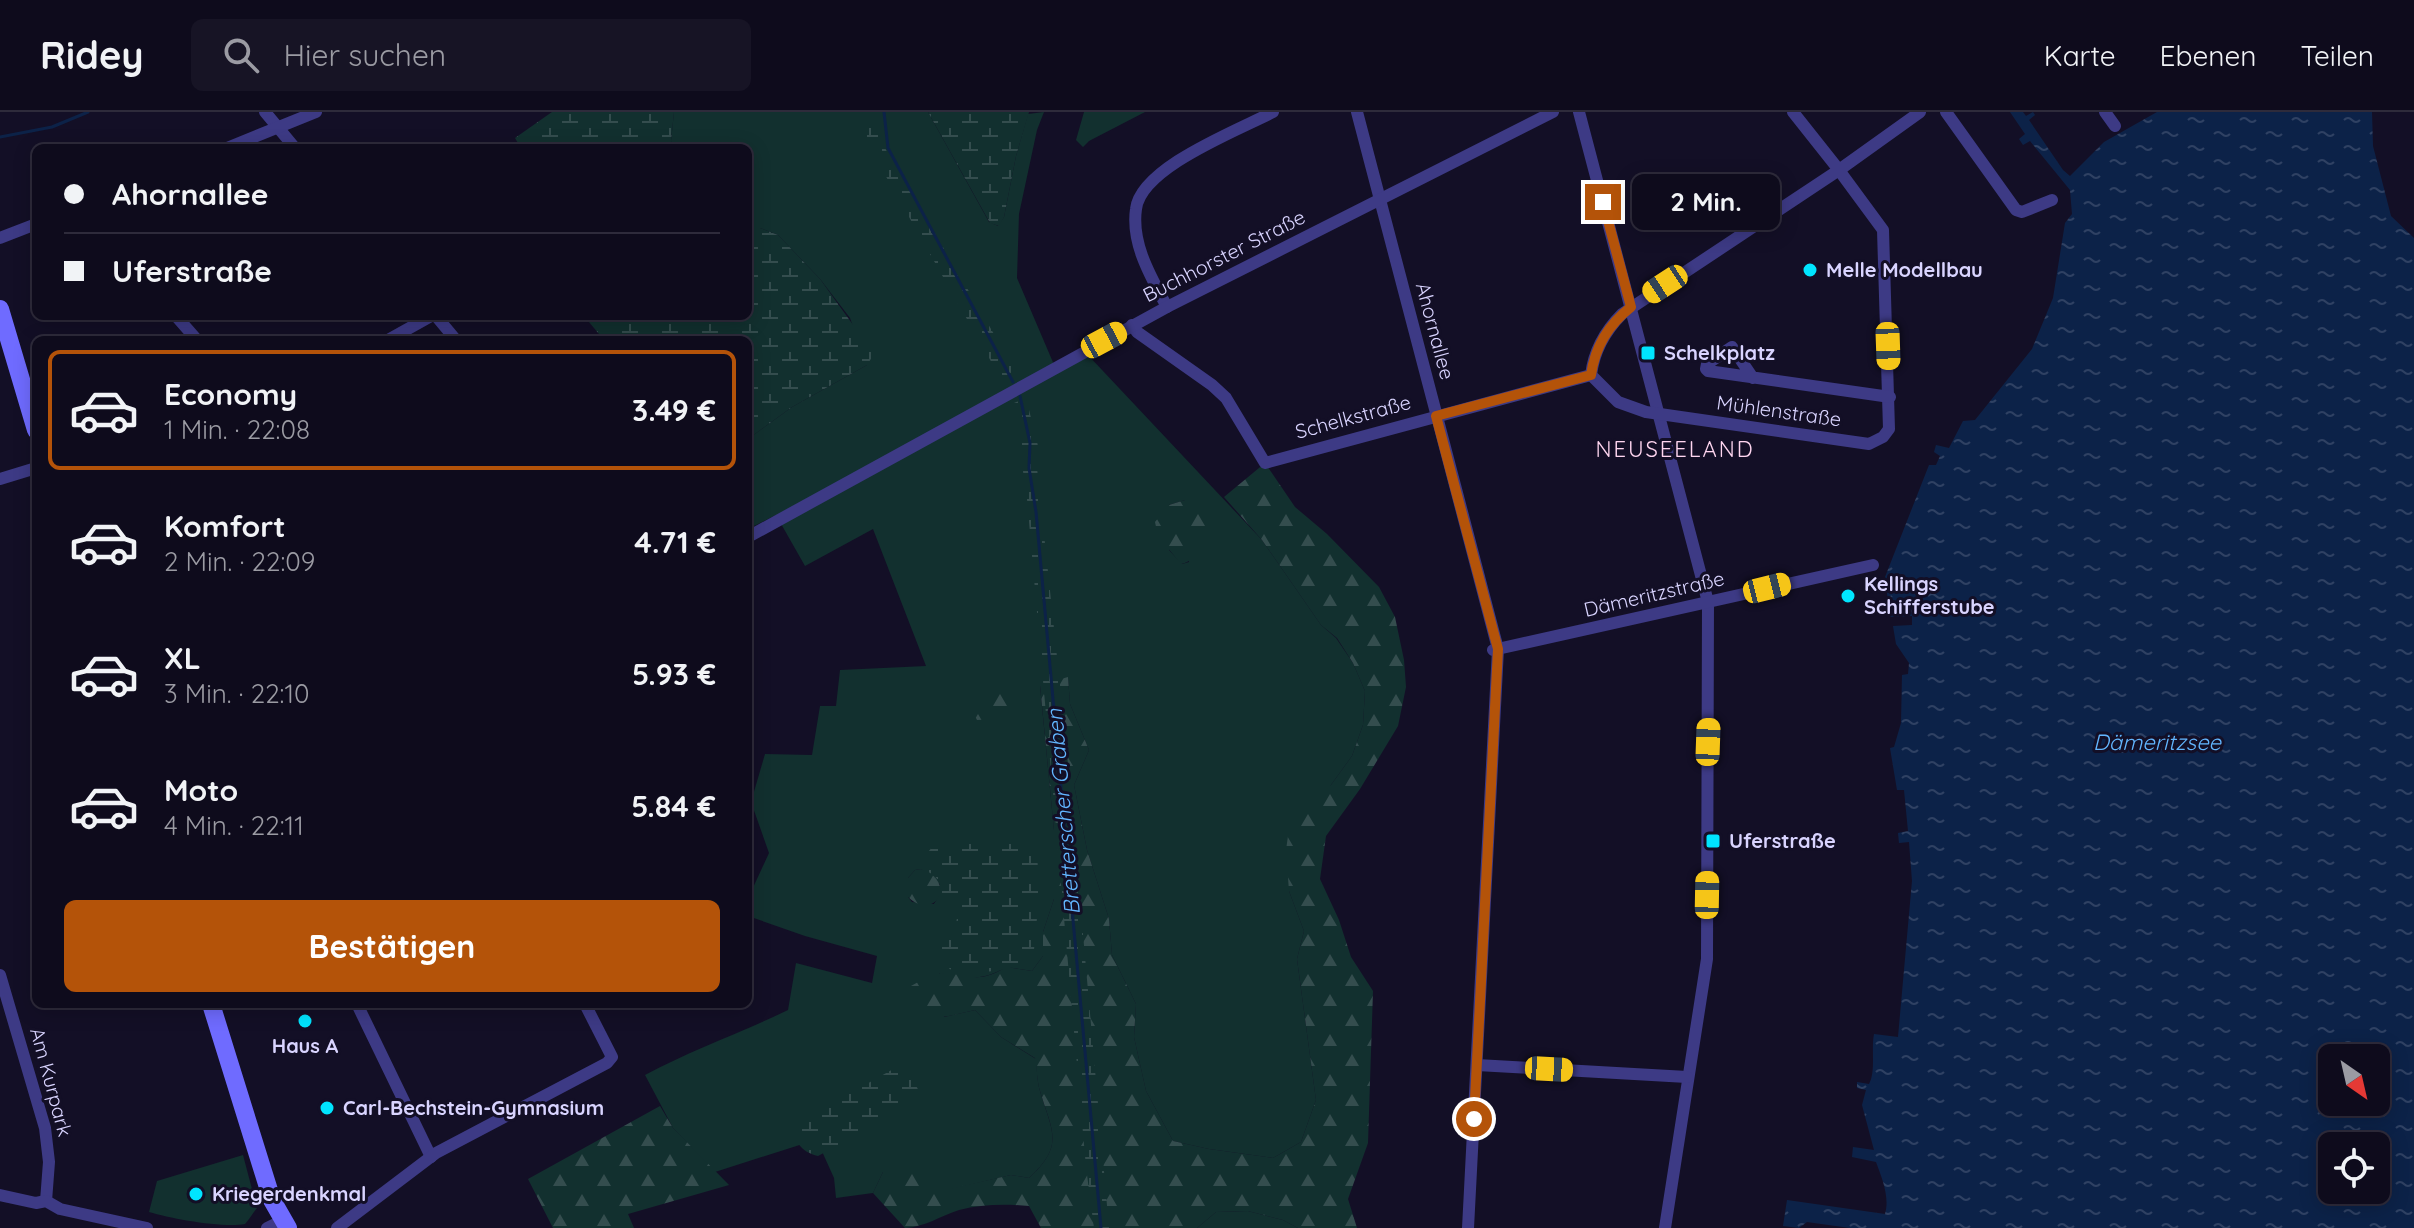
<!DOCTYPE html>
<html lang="de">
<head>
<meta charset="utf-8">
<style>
	body { margin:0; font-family:Quicksand,sans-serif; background:#171425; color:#f1f3f6; height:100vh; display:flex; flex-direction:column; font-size:30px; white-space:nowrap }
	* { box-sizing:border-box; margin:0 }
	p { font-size:26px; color:#9b9ba3 }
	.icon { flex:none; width:44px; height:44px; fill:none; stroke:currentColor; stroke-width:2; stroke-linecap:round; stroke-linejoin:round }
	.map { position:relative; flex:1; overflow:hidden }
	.side { position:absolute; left:32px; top:224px; width:720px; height:672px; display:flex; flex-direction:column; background:#0e0b1c; border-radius:12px; box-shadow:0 4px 20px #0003,0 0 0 2px #2e2b3b }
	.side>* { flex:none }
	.top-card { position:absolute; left:32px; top:32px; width:720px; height:176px; border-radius:12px; box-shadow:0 4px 20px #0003,0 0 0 2px #2e2b3b; display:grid; align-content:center; height:176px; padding:0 32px; background:#0e0b1c }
	.needle { width:52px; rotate:146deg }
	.controls { position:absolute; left:2318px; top:932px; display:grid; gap:16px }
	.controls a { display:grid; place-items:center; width:72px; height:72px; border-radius:12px; background:#0e0b1c; box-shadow:0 4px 20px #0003,0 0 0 2px #2e2b3b; font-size:40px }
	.end { position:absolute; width:36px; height:36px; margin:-18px; border:10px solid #b45309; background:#fff; box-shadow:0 0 0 4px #fff }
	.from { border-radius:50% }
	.bubble { position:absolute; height:56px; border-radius:12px; background:#0e0b1c; box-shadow:0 4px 20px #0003,0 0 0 2px #2e2b3b; font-size:26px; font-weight:800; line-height:56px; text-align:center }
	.car { position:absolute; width:24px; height:48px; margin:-24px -12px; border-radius:10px; box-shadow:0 0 6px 2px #0007; background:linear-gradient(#f5c518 24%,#345 0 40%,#f5c518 0 76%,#345 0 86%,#f5c518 0) }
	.top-card b { display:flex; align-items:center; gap:28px; height:76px; font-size:30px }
	.top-card b+b { border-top:2px solid #2e2b3b }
	.top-card i { width:20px; height:20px; background:#f1f3f6 }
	ul { padding:14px 0 0; list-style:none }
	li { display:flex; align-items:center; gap:24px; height:120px; margin:0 16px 12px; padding:0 16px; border:4px solid transparent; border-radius:12px }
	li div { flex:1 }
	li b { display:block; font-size:30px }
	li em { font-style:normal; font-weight:800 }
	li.selected { border-color:#b45309 }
	li>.icon { width:72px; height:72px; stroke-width:1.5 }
	.primary-button { display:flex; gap:16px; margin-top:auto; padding:16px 32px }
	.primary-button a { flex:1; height:92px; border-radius:12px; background:#b45309; color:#fff; font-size:32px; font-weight:800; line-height:92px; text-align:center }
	header { display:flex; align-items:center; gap:48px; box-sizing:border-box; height:112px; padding:0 40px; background:#0e0b1c; border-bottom:2px solid #2e2b3b }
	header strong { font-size:38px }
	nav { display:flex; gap:44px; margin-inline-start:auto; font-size:28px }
	.search { width:560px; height:72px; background:#171425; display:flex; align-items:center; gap:20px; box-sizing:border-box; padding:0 28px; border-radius:12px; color:#9b9ba3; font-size:30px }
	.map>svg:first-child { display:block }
	.green { fill:#12302f; fill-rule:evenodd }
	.forest { fill:url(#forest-firs) }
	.wetland { fill:url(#wetland-marsh) }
	.water { fill:url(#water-ripples); fill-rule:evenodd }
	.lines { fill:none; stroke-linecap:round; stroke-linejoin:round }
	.stream { stroke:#0c2248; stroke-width:3 }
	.street { stroke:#3d3a85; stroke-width:12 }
	.secondary { stroke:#6f6bff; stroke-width:18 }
	.route { stroke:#b45309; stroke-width:10 }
	.poi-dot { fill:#00e5ff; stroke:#130f26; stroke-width:3 }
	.labels { text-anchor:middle; stroke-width:6; stroke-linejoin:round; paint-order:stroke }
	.street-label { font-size:20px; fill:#d9d4ff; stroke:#130f26 }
	.poi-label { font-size:20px; font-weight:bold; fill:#d9d4ff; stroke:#130f26; text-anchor:start }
	.neighbourhood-label { font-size:22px; letter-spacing:2px; fill:#ffd6f0; stroke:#130f26 }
	.water-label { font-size:22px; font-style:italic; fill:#62b6ff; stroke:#130f26 }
</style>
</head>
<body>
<header>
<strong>Ridey</strong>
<div class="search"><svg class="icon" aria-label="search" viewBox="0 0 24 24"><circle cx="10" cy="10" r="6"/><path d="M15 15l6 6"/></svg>Hier suchen</div>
<nav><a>Karte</a><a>Ebenen</a><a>Teilen</a></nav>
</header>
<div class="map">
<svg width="2414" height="1116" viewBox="0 0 2414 1116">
	<defs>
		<pattern id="forest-firs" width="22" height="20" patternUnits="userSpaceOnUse" patternTransform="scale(2)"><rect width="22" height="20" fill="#12302f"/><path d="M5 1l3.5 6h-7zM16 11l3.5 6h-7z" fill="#344d4e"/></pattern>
		<pattern id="wetland-marsh" width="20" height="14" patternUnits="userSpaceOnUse" patternTransform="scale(2)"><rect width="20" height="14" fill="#12302f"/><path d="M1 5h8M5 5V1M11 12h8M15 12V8" fill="none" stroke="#344d4e"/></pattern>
		<pattern id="water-ripples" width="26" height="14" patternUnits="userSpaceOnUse" patternTransform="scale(2)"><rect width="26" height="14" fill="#0c2248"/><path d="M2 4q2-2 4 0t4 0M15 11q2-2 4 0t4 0" fill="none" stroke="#2f4163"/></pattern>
	</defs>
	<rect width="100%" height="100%" fill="#130f26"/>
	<g class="green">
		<path d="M674,0H928L989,110L998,114L1004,105L1016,44L1028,2L1044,0L1037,18L1019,102L1017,166L1055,255L1087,242L1262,428L1321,513L1336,526L1353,551L1365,579L1363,613L1352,644L1331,673L1289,779L1304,819L1297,847L1316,988L1301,1030L1273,1046L1209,1037L1173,1029L1146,979L1134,925L1136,892L1112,843L1109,807L1087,738L1074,673L1089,638L1070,592L1068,566L1040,574L1054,718V787L1043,820V844L1032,859L1006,855C982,870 965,866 939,861L944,905L975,898L1001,925L1036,947C1037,957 1037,969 1040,979C1052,1020 1065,1033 1029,1066L1011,1063L931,1082L883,1060L873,1081L836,1086L834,1066L820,1035L809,1030L715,1060L673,1016L645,963C691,938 741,921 788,898L796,851L872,871L877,844L805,824L748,804V780H751L769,741L751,690L765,642L812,643L820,594H836L840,558L926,554L873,417L805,454L776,403L754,414L748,406V327L792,295L867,253L850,206L820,167L778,123L760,116H748V36H673L671,29ZM1185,388L1189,450L1182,452L1169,438V393ZM921,757L941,773L940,783L934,792L912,790L908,785V766L915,758Z"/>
		<path d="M1084,0H1145L1089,29L1083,35L1076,28Z"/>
		<path d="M243,1043L257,1096C253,1101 249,1108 245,1112C223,1116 172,1107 149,1100L157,1069Z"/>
		<path d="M1248,1099L1283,1108L1298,1116H1197L1216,1100Z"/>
	</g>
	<g class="forest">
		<path d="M1265,351L1295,395L1327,422L1379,475L1395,505L1404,548L1406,575L1398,614L1360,677L1326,724L1320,767L1339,808L1351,845L1373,879L1368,1031L1348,1087L1357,1116H1298L1283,1108L1248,1099L1216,1100L1197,1116H1041L1029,1094C1006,1092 982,1092 959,1098C940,1104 925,1115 905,1116L873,1081L883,1060L911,1054L926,1061L931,1081L1011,1063L1029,1066C1065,1033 1052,1019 1040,979C1037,969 1037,957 1035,946L1001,925L975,898C952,903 931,911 909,900L911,874C919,870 932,861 941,861C971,862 977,873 1006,855L1032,859L1043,844V820L1054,787V718L1040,573L1068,565L1070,592L1089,638L1074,673L1087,738L1109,807L1112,843L1136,892L1134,925L1146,979L1173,1029L1209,1037L1273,1046L1301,1030L1316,988L1297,847L1304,819L1289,779L1286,738L1288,724L1297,711L1331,673L1352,644L1363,613L1365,579L1353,551L1337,526L1321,513L1262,428L1224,385Z"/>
		<path d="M1185,388H1192C1206,407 1212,421 1197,441C1191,447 1190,450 1181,452L1158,424L1155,410L1169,393Z"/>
		<path d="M986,578L1005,581L1009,589L1008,596L996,607L977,608L968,590L976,580Z"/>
		<path d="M921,757C959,771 934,810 908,785V766L915,758Z"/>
		<path d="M660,994L673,1016L729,1073L628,1102L634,1116H553L528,1067Z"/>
	</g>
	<g class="wetland">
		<path d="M552,0H674L671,29L673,36H521L515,26Z"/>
		<path d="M867,0H882V31L1015,258L1001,267L867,31Z"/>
		<path d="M928,0H1029L1016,44L1004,105L999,114L990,111Z"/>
		<path d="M748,116H760L778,123L820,167L874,242L867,253L792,295L748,327V228H604L584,204H748Z"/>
		<path d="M1026,286L1038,334L1037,356L1066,630L1109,1116H1094L1086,1055L1027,387C1021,354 1021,323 1014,291Z"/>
		<path d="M935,732H1026L1036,736C1041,771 1037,811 1033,847C1021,857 959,867 947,855C938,846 941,829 942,818L955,817L957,806L943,789L934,792C944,779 942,765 926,759L928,740Z"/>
		<path d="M904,951L921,983L916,991L818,1044C801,1040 795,1030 792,1014Z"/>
	</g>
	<path class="water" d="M2010,0H2023L2026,4L2033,0L2035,3L2029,8L2063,58L2070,64L2104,30L2157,0H2372L2373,34L2391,104L2414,126V1116H1850L1807,1110L1799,1116L1783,1114L1787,1088L1885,1102C1890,1085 1882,1066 1876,1050L1852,1045L1853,1035L1874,1038L1862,993L1866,978L1857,976V970L1869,972C1876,959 1871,938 1874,922L1898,925L1912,769L1909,730L1899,731L1898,721L1908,719L1904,678H1897L1890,636L1894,635L1901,611L1902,563L1908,562L1909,551L1896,532L1893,514L1912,513V504L1890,505L1885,465L1929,353H1936L1940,344L1934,340L1936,333L1949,336L1963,309L1975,308L2032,237L2053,186L2065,111L2072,102L2070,78L2030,29L2023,33L2019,27L2025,22ZM2332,946H2376V990H2332ZM2332,1034H2376V1078H2332Z"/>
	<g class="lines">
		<g class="stream">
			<path d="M884,0L888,36L1013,270"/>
			<path d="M0,25L52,15L88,0"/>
			<path d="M1020,284L1030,331L1029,356L1036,400L1101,1116"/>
		</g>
		<g class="street">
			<path d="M265,0L295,36"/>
			<path d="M1357,0L1498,537L1468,1116"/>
			<path d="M1579,0L1708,490L1707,847L1665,1116"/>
			<path d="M1793,0L1839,58L1844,65L1883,118L1889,317L1883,325L1869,332L1646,300L1618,290L1591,263C1594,238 1605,219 1622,202L1839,58L1920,0"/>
			<path d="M1946,0L2016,98L2022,100L2052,88"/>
			<path d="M2105,0L2115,14"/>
			<path d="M227,36L316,0"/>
			<path d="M0,126L36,112"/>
			<path d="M1167,195C1151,165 1131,132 1136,97C1141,55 1239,18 1273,0"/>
			<path d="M176,204L197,228"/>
			<path d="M436,204L456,228"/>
			<path d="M1132,213L1137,220L1212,273L1226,286L1265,351L1591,263"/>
			<path d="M388,228L431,204"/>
			<path d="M1753,266L1732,235L1707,252L1706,257L1708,259L1890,285"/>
			<path d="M0,367L36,356"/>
			<path d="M748,425L1167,195L1553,0"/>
			<path d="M1493,538L1873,453"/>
			<path d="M0,863L45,1016L49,1050L46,1089"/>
			<path d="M357,892L431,1045"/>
			<path d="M1477,953L1687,965"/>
			<path d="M0,1083L36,1091L46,1089L60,1097L147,1116"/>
			<path d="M267,1116L283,1108"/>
			<path d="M337,1116L436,1041L607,951L612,945L585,892"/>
		</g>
		<g class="secondary">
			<path d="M0,197L36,318"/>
			<path d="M211,892L272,1088L288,1116"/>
		</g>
	</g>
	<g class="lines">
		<path class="route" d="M1474,1007L1498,537L1436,304L1591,263C1595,235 1609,212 1631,195L1603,90"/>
	</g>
	<g class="poi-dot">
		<circle cx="1810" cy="158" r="8"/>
		<rect x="1640" y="233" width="16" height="16" rx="4"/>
		<circle cx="1848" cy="484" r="8"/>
		<rect x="1705" y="721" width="16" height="16" rx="4"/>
		<circle cx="305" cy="909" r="8"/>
		<circle cx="327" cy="996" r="8"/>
		<circle cx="196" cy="1082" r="8"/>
	</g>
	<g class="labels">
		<g class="street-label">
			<text transform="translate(1224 144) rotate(-27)" y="7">Buchhorster Straße</text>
			<text transform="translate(1435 219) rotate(75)" y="7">Ahornallee</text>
			<text transform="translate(1779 299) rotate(8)" y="7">Mühlenstraße</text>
			<text transform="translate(1353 305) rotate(-15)" y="7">Schelkstraße</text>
			<text transform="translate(1654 482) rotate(-13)" y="7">Dämeritzstraße</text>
			<text transform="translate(51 970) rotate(75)" y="7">Am Kurpark</text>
		</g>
		<g class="poi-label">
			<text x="1826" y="165">Melle Modellbau</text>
			<text x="1664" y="248">Schelkplatz</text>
			<text x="1864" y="479">Kellings<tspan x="1864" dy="23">Schifferstube</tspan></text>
			<text x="1729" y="736">Uferstraße</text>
			<text x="305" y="941" text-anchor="middle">Haus A</text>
			<text x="343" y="1003">Carl-Bechstein-Gymnasium</text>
			<text x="212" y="1089">Kriegerdenkmal</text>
		</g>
		<g class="neighbourhood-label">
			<text x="1675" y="345">NEUSEELAND</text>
		</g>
		<g class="water-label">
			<text x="2157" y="638">Dämeritzsee</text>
			<text transform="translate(1063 700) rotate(-95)" y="8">Bretterscher Graben</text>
		</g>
	</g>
</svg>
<div class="controls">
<a><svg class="needle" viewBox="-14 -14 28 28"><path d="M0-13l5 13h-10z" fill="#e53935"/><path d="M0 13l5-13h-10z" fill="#9b9ba3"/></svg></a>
<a><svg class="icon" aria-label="locate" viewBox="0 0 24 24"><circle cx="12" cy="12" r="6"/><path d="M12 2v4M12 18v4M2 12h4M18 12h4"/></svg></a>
</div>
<i class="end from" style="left:1474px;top:1007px"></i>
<i class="end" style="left:1603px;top:90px"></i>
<div class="bubble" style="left:1632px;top:62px;width:148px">2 Min.</div>
<i class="car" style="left:1665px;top:172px;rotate:237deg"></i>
<i class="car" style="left:1104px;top:228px;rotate:62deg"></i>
<i class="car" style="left:1888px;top:234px;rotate:178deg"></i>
<i class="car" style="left:1767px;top:476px;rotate:76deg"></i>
<i class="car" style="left:1708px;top:630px;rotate:2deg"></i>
<i class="car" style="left:1707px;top:783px;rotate:1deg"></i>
<i class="car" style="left:1549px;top:957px;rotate:93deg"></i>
<div class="top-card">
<b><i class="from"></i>Ahornallee</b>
<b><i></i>Uferstraße</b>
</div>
<section class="side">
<ul>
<li class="selected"><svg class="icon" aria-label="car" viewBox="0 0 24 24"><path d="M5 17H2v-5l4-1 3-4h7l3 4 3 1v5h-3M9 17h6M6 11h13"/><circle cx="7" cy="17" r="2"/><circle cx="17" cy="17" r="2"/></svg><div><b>Economy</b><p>1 Min. · 22:08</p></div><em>3.49 €</em></li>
<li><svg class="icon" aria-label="car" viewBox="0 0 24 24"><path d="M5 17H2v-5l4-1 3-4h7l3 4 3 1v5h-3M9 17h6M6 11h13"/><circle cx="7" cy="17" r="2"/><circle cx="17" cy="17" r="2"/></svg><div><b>Komfort</b><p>2 Min. · 22:09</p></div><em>4.71 €</em></li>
<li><svg class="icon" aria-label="car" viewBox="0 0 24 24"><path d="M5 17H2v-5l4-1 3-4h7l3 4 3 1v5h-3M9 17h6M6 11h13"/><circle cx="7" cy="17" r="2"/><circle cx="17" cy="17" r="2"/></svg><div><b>XL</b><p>3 Min. · 22:10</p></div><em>5.93 €</em></li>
<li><svg class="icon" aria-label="car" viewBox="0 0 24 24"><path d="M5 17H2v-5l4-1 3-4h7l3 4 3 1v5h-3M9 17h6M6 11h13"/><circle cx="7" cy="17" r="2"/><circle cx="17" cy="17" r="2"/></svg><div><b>Moto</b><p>4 Min. · 22:11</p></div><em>5.84 €</em></li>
</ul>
<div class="primary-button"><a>Bestätigen</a></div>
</section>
</div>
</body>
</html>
